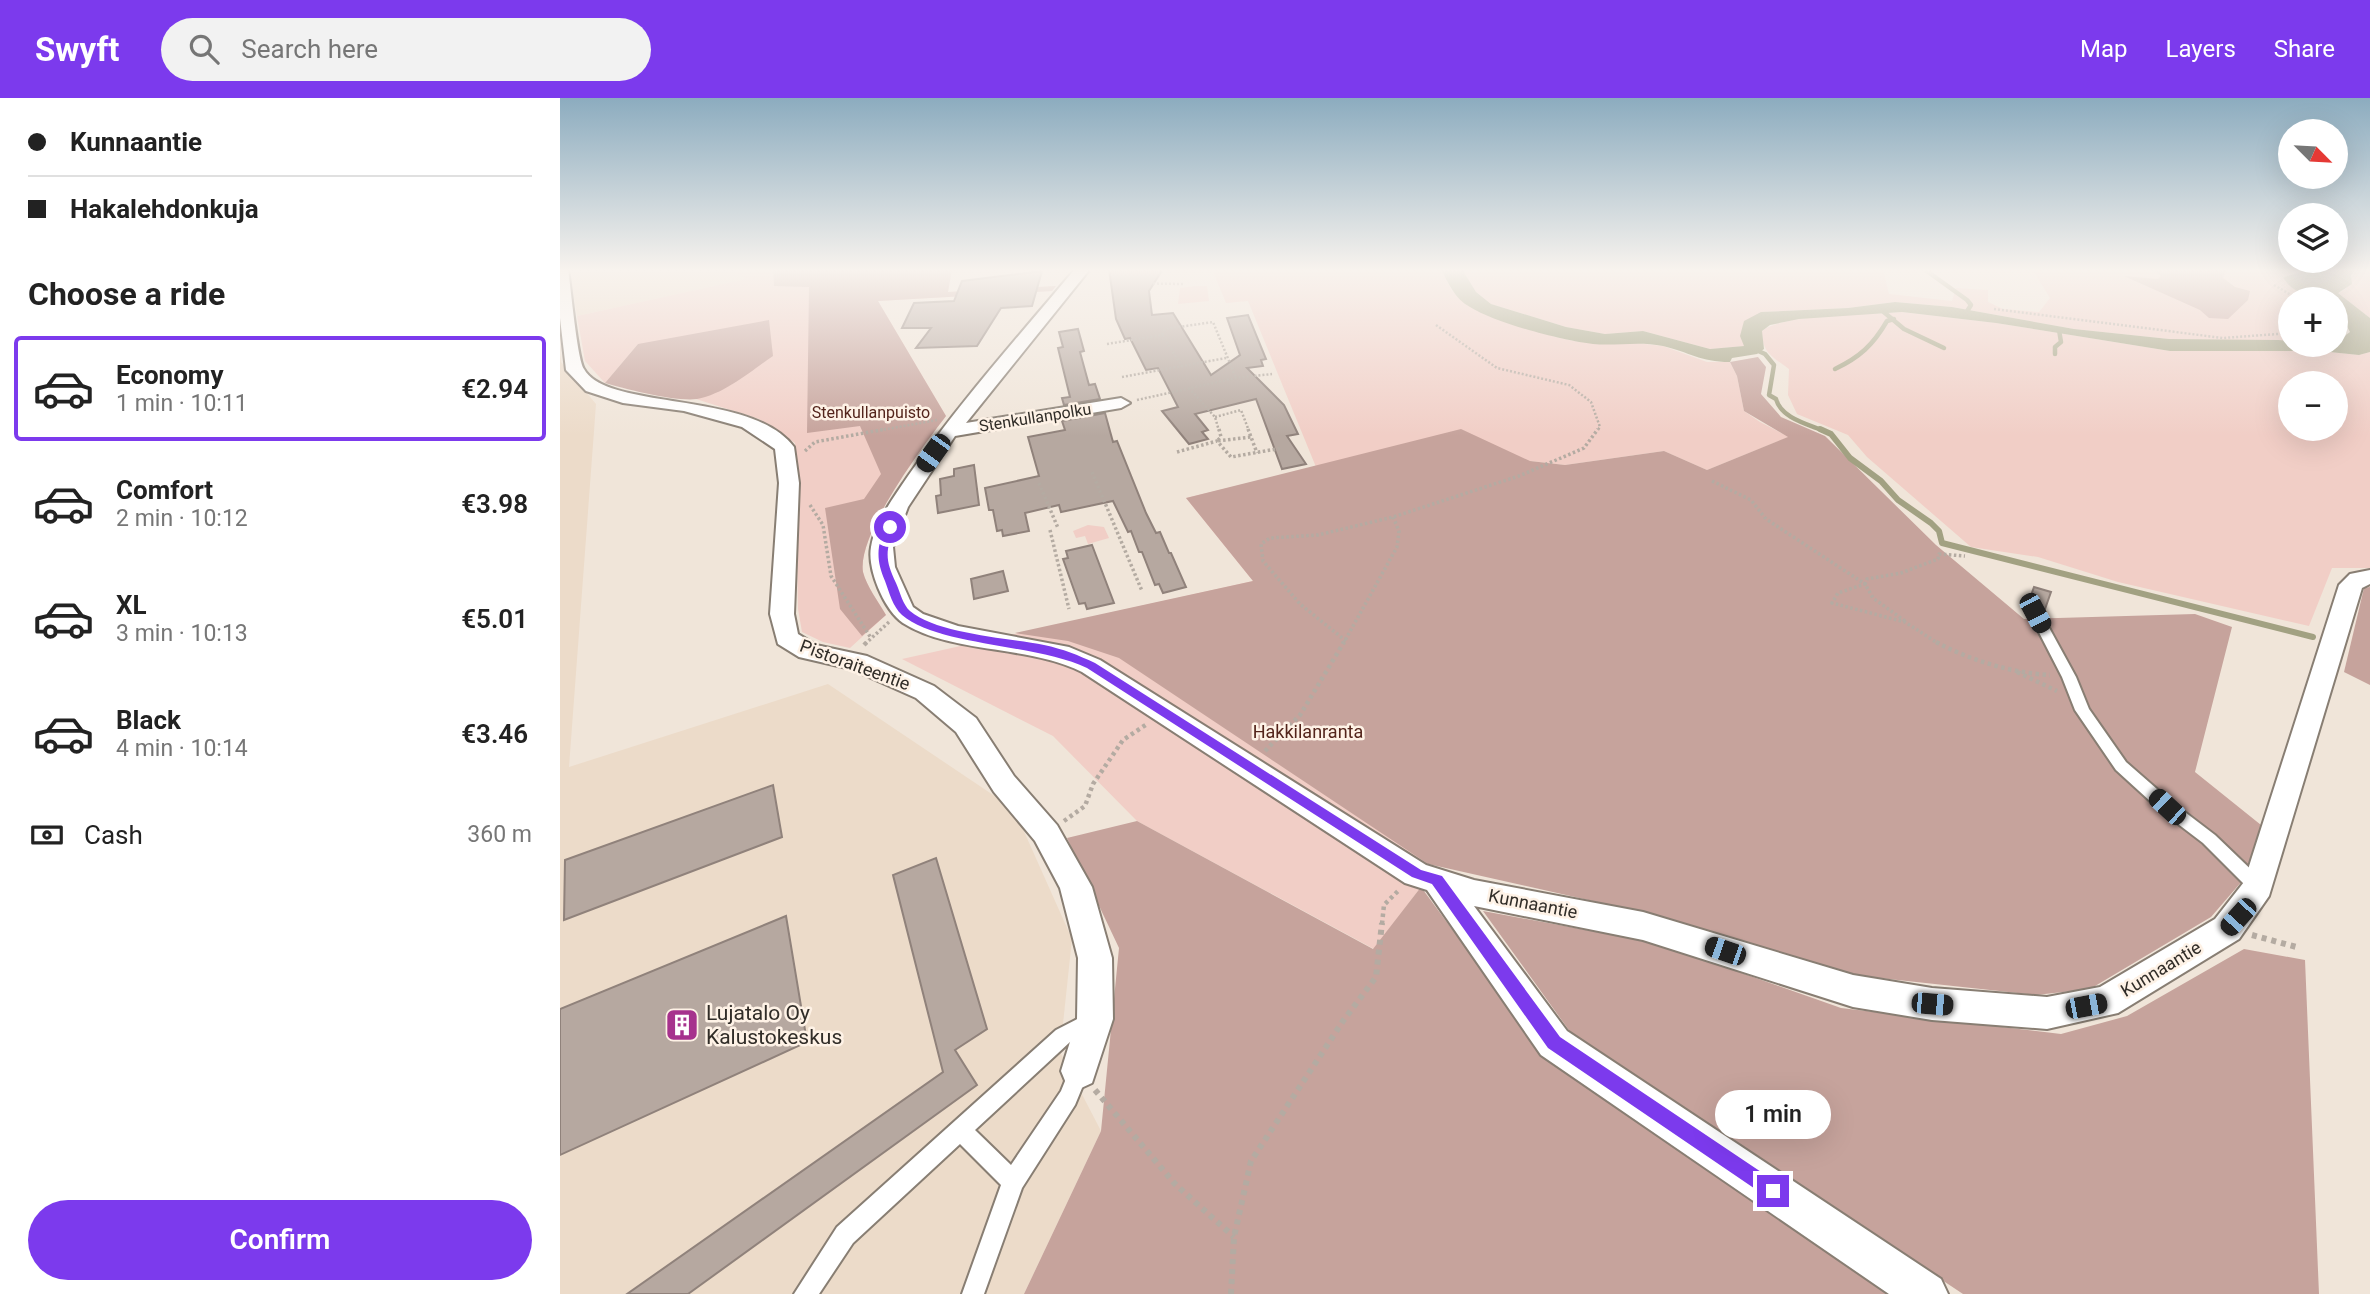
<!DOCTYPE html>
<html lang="en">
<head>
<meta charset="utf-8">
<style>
	body { margin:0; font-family:Roboto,sans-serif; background:#f2f2f2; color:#222; height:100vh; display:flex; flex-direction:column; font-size:26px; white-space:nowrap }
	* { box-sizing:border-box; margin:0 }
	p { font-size:23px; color:#767676 }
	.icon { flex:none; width:38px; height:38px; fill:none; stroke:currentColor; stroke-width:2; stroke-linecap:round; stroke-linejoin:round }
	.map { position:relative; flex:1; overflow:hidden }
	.sheet { display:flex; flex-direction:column; background:#fff; width:560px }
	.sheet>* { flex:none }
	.guide { display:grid; align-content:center; height:154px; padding:0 28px; background:#fff }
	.needle { width:46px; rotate:114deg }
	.controls { position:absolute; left:1718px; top:21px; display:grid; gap:14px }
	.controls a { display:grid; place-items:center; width:70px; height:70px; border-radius:50%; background:#fff; box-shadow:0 7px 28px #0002; font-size:35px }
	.end { position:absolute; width:32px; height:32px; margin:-16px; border:9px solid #7c3aed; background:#fff; box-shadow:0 0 0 4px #fff }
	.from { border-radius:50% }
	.bubble { position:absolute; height:49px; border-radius:24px; background:#fff; box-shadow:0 7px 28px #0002; font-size:23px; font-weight:600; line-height:49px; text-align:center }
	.car { position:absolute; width:21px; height:42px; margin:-21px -10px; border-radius:9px; box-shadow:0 0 5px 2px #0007; background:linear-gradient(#222 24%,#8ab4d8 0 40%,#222 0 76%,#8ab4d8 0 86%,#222 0) }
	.guide b { display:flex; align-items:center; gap:24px; height:66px; font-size:26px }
	.guide b+b { border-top:2px solid #e0e0e0 }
	.guide i { width:18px; height:18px; background:#222 }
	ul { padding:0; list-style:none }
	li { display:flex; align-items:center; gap:21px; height:105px; margin:0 14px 10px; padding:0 14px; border:4px solid transparent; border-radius:7px }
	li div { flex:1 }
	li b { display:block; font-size:26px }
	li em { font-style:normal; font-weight:600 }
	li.active { border-color:#7c3aed }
	li>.icon { width:63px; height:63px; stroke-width:1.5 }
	h2 { padding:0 28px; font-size:32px; line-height:84px }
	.pay { display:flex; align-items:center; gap:18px; height:77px; padding:0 28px; font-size:26px }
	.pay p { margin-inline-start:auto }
	.button { display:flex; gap:14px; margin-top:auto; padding:14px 28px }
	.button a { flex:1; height:80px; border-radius:42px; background:#7c3aed; color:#fff; font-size:28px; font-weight:600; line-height:80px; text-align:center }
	header { display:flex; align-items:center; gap:42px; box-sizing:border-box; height:98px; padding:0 35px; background:#7c3aed; color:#fff }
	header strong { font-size:33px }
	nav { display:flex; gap:38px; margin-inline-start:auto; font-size:24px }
	.search { width:490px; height:63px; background:#f2f2f2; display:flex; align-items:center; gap:18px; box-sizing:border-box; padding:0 24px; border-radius:38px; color:#767676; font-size:26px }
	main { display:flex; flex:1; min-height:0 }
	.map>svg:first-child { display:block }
	.built { fill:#ecdbc9 }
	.green { fill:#f1cec6; fill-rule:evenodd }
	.forest { fill:#c6a39c }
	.water { fill:#a2a182 }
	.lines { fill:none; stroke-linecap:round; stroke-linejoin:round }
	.stream-far1 { stroke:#a2a182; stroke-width:4.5 }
	.stream { stroke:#a2a182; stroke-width:6 }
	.building { fill:#b6a8a0; stroke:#90827b; stroke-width:2 }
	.service-casing { stroke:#887e73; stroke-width:4 }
	.minor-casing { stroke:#887e73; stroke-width:4 }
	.path-far3 { stroke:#b4aba2; stroke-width:2.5; stroke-dasharray:2 2; stroke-linecap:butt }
	.path-far2 { stroke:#b4aba2; stroke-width:3.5; stroke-dasharray:2.5 2.5; stroke-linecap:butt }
	.path-far1 { stroke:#b4aba2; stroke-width:4.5; stroke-dasharray:3.5 3.5; stroke-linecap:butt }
	.path { stroke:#b4aba2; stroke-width:6; stroke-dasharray:5 5; stroke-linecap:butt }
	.service { fill:#fff; fill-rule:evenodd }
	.minor { fill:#fff; fill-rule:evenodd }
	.route { fill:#7c3aed }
	.labels { text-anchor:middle; stroke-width:5; stroke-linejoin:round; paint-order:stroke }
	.far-park-label { font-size:16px; fill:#53241b; stroke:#fef2e6 }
	.far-street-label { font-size:16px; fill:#312d28; stroke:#fef2e6 }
	.street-label { font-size:18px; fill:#312d28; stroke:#fef2e6 }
	.park-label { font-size:18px; fill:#53241b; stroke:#fef2e6 }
	.near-poi-label { font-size:21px; fill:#312d28; stroke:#fef2e6; text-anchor:start }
</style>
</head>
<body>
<header>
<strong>Swyft</strong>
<div class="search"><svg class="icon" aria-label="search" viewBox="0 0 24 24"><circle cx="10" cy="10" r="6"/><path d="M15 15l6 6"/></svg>Search here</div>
<nav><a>Map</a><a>Layers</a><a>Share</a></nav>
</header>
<main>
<section class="sheet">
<div class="guide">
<b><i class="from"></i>Kunnaantie</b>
<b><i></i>Hakalehdonkuja</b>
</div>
<h2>Choose a ride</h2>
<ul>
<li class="active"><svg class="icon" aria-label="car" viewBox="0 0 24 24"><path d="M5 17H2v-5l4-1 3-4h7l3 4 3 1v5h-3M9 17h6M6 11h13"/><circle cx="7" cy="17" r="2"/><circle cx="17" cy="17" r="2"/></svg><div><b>Economy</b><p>1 min · 10:11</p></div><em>€2.94</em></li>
<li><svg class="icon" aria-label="car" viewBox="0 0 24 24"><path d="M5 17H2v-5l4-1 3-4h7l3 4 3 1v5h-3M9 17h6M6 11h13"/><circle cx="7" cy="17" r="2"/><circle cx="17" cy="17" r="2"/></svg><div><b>Comfort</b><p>2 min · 10:12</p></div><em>€3.98</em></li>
<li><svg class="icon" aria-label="car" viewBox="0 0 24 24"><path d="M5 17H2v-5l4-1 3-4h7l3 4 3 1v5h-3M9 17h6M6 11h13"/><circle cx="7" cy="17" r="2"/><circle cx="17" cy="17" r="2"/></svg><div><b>XL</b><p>3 min · 10:13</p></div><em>€5.01</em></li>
<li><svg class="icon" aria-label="car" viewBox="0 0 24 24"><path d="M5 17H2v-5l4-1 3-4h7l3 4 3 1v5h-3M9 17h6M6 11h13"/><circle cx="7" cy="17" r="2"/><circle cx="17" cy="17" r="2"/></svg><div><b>Black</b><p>4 min · 10:14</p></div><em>€3.46</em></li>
</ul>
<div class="pay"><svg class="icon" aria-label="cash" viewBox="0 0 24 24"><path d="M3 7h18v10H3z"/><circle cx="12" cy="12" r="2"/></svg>Cash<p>360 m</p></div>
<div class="button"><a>Confirm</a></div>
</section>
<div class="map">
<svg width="1810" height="1196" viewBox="0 0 1810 1196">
	<rect width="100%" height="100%" fill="#f0e5d9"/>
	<g class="built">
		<path d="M9,171H172L187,181L17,218Z"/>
		<path d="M0,256L1,264L36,306L9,669L268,586L454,711L512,841L500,954L541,1033L464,1196H0Z"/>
	</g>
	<g class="green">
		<path d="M171,171H392L388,194L496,188L492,193L318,203L386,318C363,348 297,436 303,474C306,487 319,505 326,517L290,550L263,544L242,534L238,511L235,345L199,321L136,301L172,286L78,246L45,285L25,263L17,218L186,181Z"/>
		<path d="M652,171H881L892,193L995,239L1019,244H1066L1103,248L1147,264H1170L1177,278L1184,313L1200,324L1229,339L1147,372L1104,353L1005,367L970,363L868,766L861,789L814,851L577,723L493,638L342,561L693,483L626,400L756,369L688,203L666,205Z"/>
		<path d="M902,171H1323L1329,196L1392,203L1396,190L1428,192V204L1443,211L1479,214L1490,200L1472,171H1758L1729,176L1726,184L1756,201H1731V243L1609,241L1514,231L1392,209L1335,204L1288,210L1201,214L1185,248L1150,251L1083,233L1045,236L1006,229L931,206L916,194Z"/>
		<path d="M1796,171H1810V220L1778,195L1786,191Z"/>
		<path d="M636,188H647L649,203L618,206L620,190Z"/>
		<path d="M1342,214L1436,225L1610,253H1760L1799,257L1810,254V470H1772L1749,528L1558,484L1478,459L1411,449L1307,359L1288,337L1237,316L1228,297L1229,271C1212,258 1202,255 1202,233C1226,215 1309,217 1342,214ZM1731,285H1776V331H1731Z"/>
		<path d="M528,427L544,429L549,440L528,446L525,438L516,440L513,433Z"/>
	</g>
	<g class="forest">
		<path d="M213,171H392L388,194L496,188L492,193L318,203L386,318C363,348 297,436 303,474C306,487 319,505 326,517L302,538L280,511L265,410L304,401L321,376L300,328L247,335L249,189L214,188Z"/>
		<path d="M1591,171H1666L1663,180L1675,189L1690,193L1688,202L1668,221L1649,220L1640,212L1564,178L1598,181L1601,178Z"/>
		<path d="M209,222L213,258C191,273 165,296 137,301C117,304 65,291 45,285L78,246Z"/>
		<path d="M1198,259L1206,269L1201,296L1221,319L1265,338L1376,447L1464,521L1635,516L1672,529L1635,674L1701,727L1683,782L1651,819L1530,891L1476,897L1264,874L1077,813L868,766L559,560L508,543L455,535L693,483L626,400L901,331L970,363L1005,367L1104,353L1147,372L1228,339L1184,313L1177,278L1170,264Z"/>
		<path d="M1810,489V587L1784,574L1804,490Z"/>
		<path d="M577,723L813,851L861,789L986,959L1333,1196H464L541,1033L559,850L507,740Z"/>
		<path d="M923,813L1096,845L1281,910L1501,936L1567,918L1684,851L1745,862L1759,1196H1403L1011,935Z"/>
	</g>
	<path class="water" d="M881,171H902L916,194L931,206L1006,229L1045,236L1083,233L1150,251L1184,248L1180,238L1184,223L1201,214L1288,210L1335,204L1392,209L1514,231L1609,241L1718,242L1731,243V247H1776V244L1790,234L1781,217L1776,213V201C1758,201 1732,197 1723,179L1758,171H1796L1791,177L1792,186L1778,195L1810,220V254L1799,257L1760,253H1610L1436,225L1342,214L1239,221L1210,227L1202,233L1204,251L1197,256L1172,260L1170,264C1140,264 1129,254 1103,248C1079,243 1057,248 1033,246C1004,243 935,225 910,209C895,201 888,185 881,171Z"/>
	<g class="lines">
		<g class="stream-far1">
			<path d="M1364,171L1407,202L1411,207L1406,215"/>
			<path d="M1319,210L1344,231L1384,250"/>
			<path d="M1194,251L1205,256L1214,267L1209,297L1216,301C1221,320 1247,326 1264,333"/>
			<path d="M1495,256V249L1501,244L1499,232"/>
			<path d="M1275,271C1300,259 1313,247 1327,223L1334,221"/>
		</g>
		<path class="stream" d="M1260,331L1271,336L1290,360L1321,383L1338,402L1371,425L1379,433L1382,445L1753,539"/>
	</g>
	<g class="building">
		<path d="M549,171H603L589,193L592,217L613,215L651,277L680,257L667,220L688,217L706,261L701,262L703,268L687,270L724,307L738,336L727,338L746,366L722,371L696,301L635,316L648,332L642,334L648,341L629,346L602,313L618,309L598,270L586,272L570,240L565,241L556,221Z"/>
		<path d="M482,173L472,208L441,210L417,248L356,250L371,230H342L354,205L394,203L402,183Z"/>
		<path d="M518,231L524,253L520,254L529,287L535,286L540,301L504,307L502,300L510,299L498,250L503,249L499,234Z"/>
		<path d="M545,315L553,344L557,343L586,415L596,435L600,434L609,455H611L626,489L603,495L599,486L595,487L582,454H579L571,433L568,434L553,403L501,414L499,407L465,415L469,433L443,438L442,432L437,433L433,412H429L425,390L479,378L468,339L505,332L502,323Z"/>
		<path d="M414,367L419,407L378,415L376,398L381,397L380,381L394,378V371Z"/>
		<path d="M532,447L554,505L527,511L525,505L519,506L503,461L508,460L506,453Z"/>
		<path d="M443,473L448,493L414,501L411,481Z"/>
		<path d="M1474,489L1491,494L1485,511L1468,506Z"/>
		<path d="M213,687L222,739L4,822L5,762Z"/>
		<path d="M376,760L427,931L395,952L417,987L128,1196H67L383,974L333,777Z"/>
		<path d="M226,818L247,944L0,1057V911Z"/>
	</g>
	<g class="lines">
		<defs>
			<g id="service">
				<path d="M1475,511L1481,515L1516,579L1529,611L1566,664L1613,705L1655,737L1704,784L1706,789L1704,794L1698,796L1692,794L1643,745L1601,713L1556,672L1515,612L1502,579L1469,515Z"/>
				<path d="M531,914L538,917L540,923L538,929L510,944L415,1032L451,1067L501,993L512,966L519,964L526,966L529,973L515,1007L462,1090L424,1196H402L441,1087L400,1046L293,1145L259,1196H234L277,1129L496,932Z"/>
			</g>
			<g id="minor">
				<path d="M0,171H8C11,189 17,260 24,271C47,313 192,292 234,349L239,385L234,516L238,536L256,547L307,558L374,588L416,620L454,678L497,727L532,789L552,860L553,921L532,985L519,991L506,985L501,973L517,921L518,860L500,790L475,743L434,694L396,634L356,600L291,571L239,559L218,546L210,516L219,385L215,351L182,329L124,313L63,305L26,293L6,272L0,220Z"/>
				<path d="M515,171H530L406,325L561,300L570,305L561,310L395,338L348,409L333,449L335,469L353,509L363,516L398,528L509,549L540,562L866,767L914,782L1083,814L1293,877L1372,890L1487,899L1540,889L1655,821L1684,784L1779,487L1790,476L1810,472V486L1802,490L1709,798L1679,841L1558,915L1487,931L1372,922L1293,909L1083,842L914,808L1007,933L1381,1181L1388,1196H1329L981,957L867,792L845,785L522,574C469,547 392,556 343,525C324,512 307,471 311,449C315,424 334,399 348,378C399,305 458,239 515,171Z"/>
			</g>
		</defs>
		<use href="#service" class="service-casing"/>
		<use href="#minor" class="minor-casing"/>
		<g class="path-far3">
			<path d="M557,185L623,186"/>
			<path d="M1714,187L1738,201"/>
			<path d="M1434,211L1663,240L1731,235"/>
			<path d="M876,227L937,270L1009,287L1031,304L1040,329L1037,333"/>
			<path d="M602,237L622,268"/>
			<path d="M547,246L602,237L605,231L653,224L676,280"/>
			<path d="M562,279L666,260"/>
			<path d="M629,290L655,319L659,333"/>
			<path d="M577,302L676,280L712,276"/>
			<path d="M655,319L681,312L689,333"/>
			<path d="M316,333L377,322"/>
		</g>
		<g class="path-far2">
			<path d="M659,331L661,339L657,343L691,339"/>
			<path d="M688,331L697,355"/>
			<path d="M245,353L255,344L326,331"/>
			<path d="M617,354L657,343L671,359L722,350"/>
			<path d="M532,374L582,493"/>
			<path d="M1152,383L1191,402L1206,421L1305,486L1278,495L1272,505L1345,524L1379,546"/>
			<path d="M479,385L498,430"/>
			<path d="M250,407L263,427L271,478L311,540"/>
			<path d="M490,432L509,511"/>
			<path d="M1345,523L1313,500L1305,486L1307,481L1341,475L1378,461L1379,456L1405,458"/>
			<path d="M786,543L740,506L703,463L701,446L710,440L758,437L833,419L959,378L1024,350L1038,331"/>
			<path d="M305,546L329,524"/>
			<path d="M783,546L837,449L839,433L833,419"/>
		</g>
		<g class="path-far1">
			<path d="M1376,544C1410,562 1451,575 1490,577"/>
			<path d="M304,547L307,544"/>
			<path d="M1457,574L1497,593"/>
			<path d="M705,653L740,617L784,544"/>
			<path d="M504,723L525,708L533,686L563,642L587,626"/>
			<path d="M822,826L824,807L838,793"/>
		</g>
		<g class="path">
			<path d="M1692,837L1740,850"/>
			<path d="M535,992L615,1086L674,1139"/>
			<path d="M671,1196L674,1139L691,1063L783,923L816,879L822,825"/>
		</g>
		<use href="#service" class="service"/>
		<use href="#minor" class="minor"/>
	</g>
	<linearGradient id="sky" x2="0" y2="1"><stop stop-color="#8cacbf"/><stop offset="0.51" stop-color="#f8f3ee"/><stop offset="1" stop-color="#f8f3ee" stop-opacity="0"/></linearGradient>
	<rect width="1810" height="338" fill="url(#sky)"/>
	<path class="route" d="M327,427L335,429C325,453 325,462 336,485C340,494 343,507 350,513C377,536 449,540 484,547C503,551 518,557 535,565L861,772L882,778L1000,939L1219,1086L1221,1093L1219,1099L1213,1101L1207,1099L988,950L872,786L852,779L527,570C477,546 378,548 342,517C333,509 329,494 325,483C316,462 316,447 327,427Z"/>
	<defs>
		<symbol id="building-square" viewBox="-11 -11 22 22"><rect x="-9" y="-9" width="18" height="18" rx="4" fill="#a6328d" stroke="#fef2e6"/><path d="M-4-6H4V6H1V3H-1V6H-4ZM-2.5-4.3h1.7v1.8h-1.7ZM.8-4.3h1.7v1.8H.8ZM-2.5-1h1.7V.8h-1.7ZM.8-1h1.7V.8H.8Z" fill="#fff"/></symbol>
	</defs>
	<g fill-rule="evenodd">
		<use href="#building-square" x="103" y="908" width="38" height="38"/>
	</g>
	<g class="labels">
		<g class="far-park-label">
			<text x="311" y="320">Stenkullanpuisto</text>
		</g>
		<g class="far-street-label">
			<text transform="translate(475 319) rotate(-9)" y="6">Stenkullanpolku</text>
		</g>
		<g class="street-label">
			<text transform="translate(295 567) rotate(20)" y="6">Pistoraiteentie</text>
			<text transform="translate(973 806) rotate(11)" y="6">Kunnaantie</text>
			<text transform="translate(1601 871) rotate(-31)" y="6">Kunnaantie</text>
		</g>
		<g class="park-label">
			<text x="748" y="640">Hakkilanranta</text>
		</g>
		<g class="near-poi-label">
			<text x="146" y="922">Lujatalo Oy<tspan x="146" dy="24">Kalustokeskus</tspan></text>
		</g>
	</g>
</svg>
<div class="controls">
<a><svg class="needle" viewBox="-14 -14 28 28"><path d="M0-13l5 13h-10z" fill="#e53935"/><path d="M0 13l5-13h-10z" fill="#767676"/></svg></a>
<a><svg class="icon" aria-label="layers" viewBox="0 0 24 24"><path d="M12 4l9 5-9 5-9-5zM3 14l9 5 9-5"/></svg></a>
<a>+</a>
<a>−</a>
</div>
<i class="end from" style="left:330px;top:429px"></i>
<i class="end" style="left:1213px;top:1093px"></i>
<div class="bubble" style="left:1155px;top:992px;width:116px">1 min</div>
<i class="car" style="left:373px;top:355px;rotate:216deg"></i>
<i class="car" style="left:1475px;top:515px;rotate:152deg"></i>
<i class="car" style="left:1607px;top:709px;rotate:313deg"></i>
<i class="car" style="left:1678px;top:819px;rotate:222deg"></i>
<i class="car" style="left:1165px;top:853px;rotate:289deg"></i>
<i class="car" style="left:1372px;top:906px;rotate:95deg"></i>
<i class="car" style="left:1526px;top:908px;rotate:79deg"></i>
</div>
</main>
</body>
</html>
